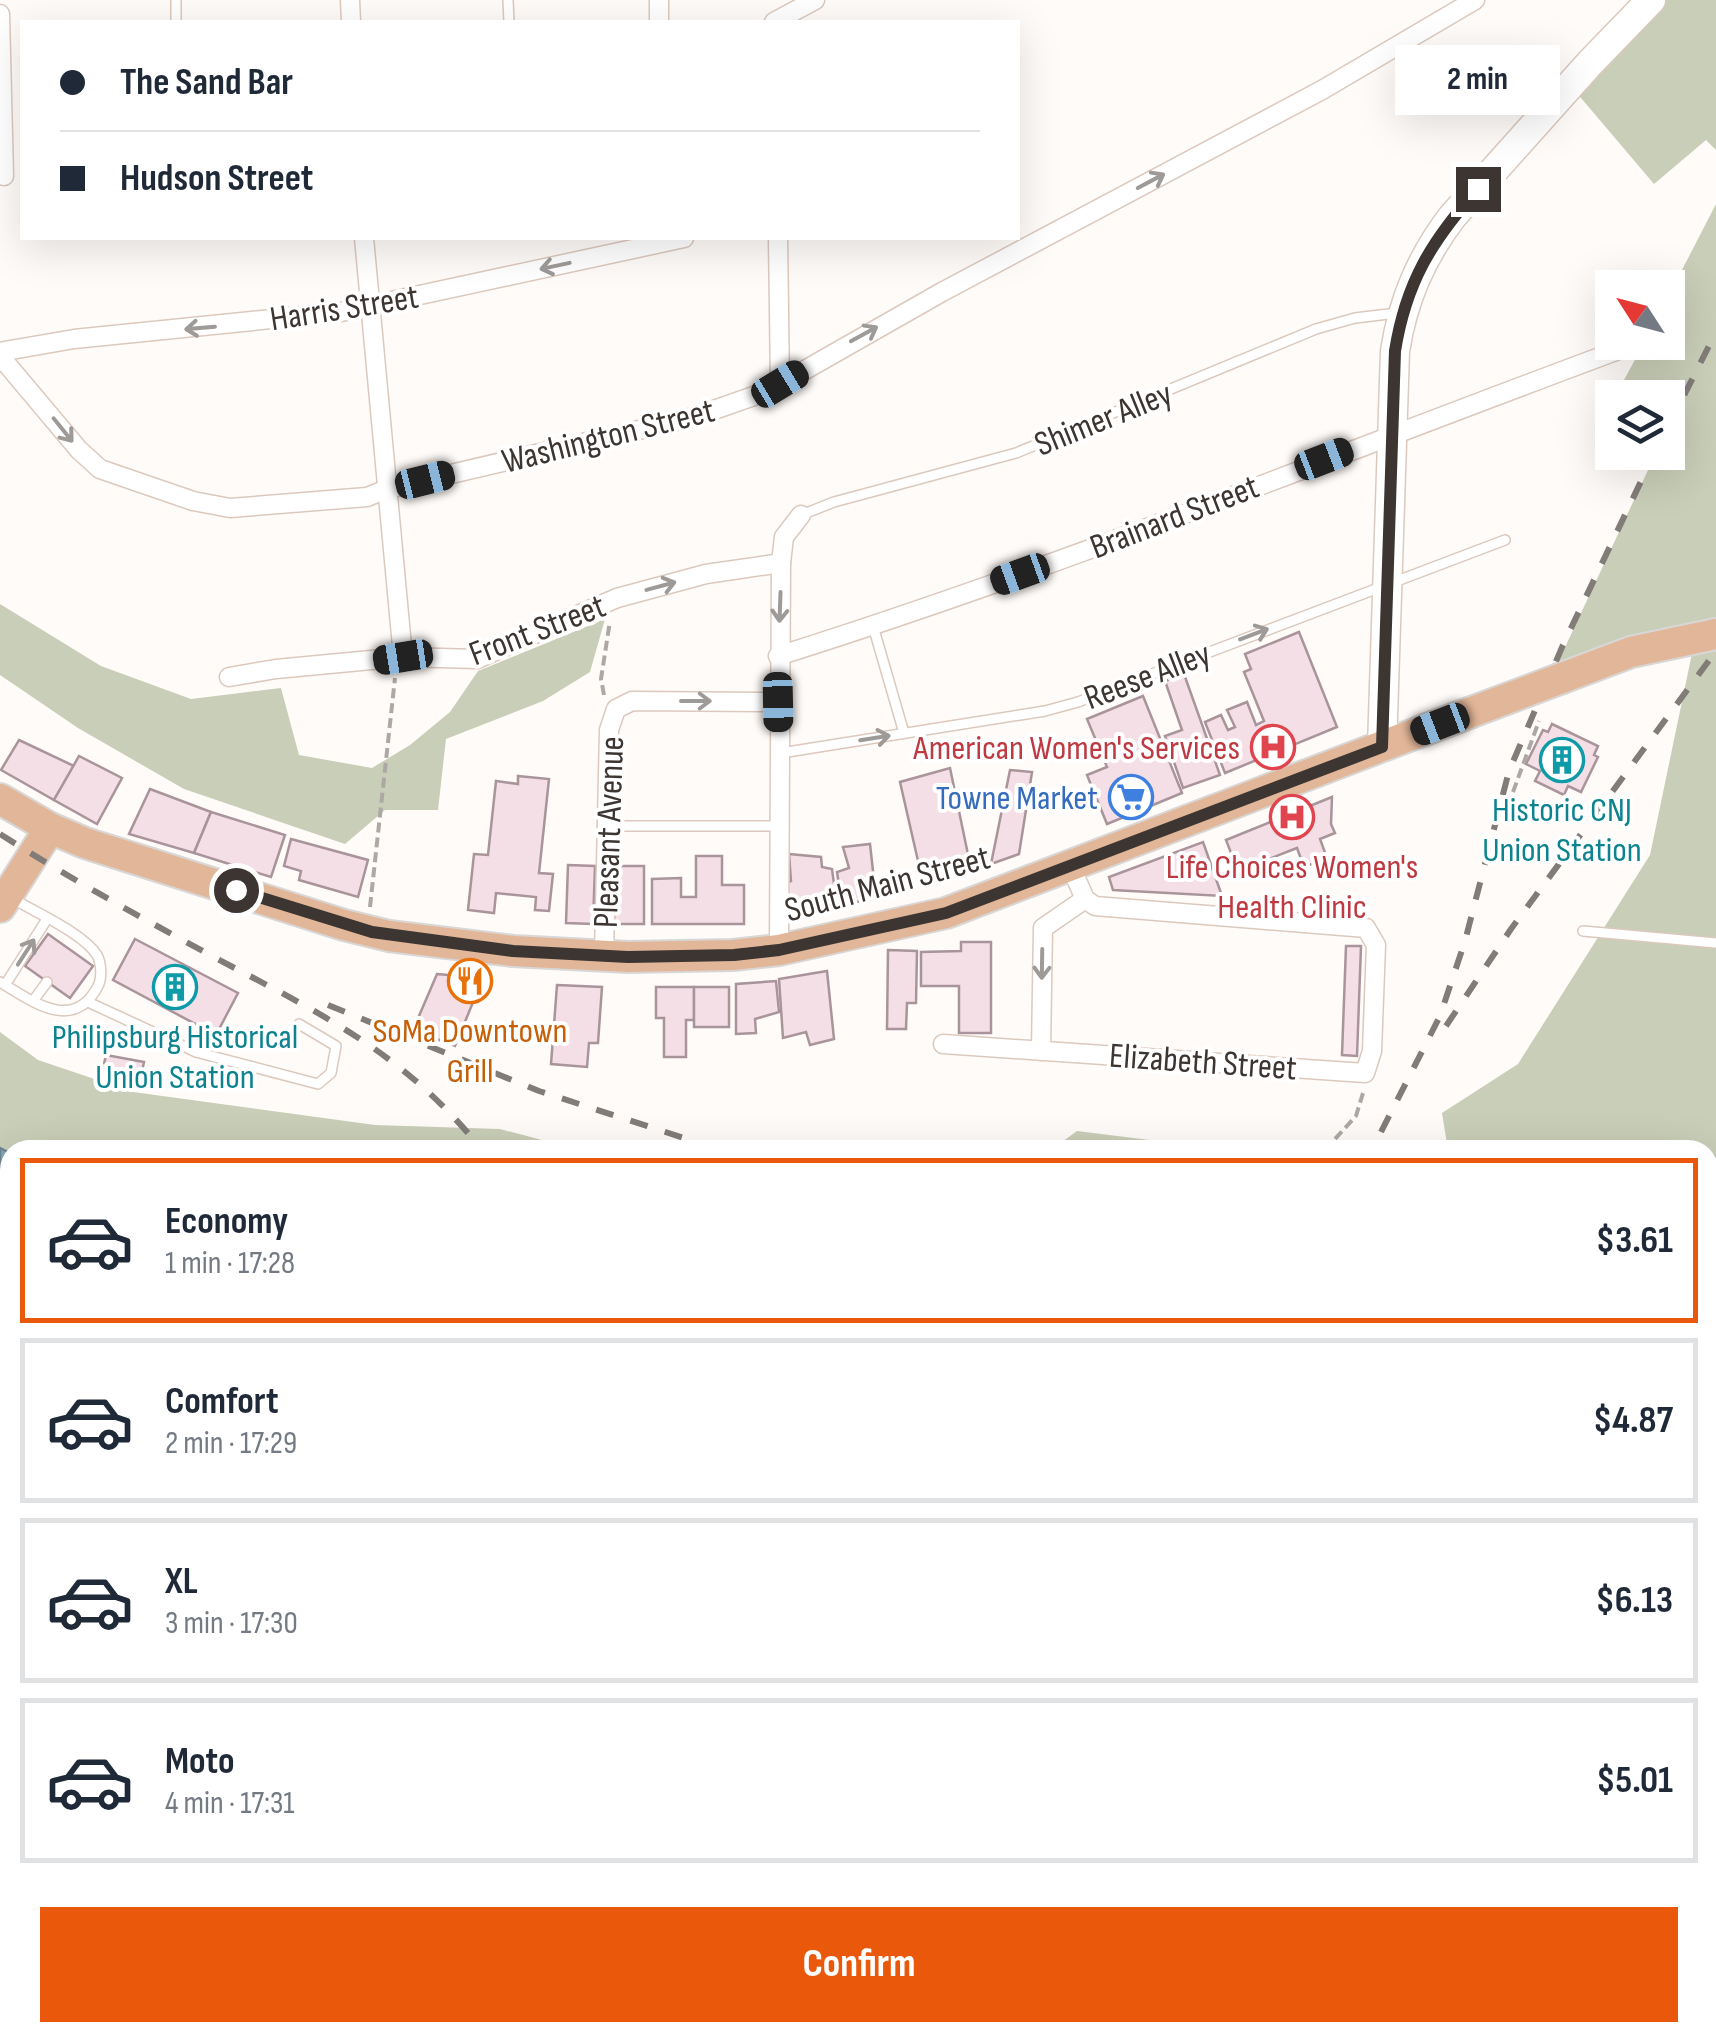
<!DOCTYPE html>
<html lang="en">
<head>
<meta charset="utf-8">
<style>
	body { margin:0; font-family:"Sofia Sans Condensed",sans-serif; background:#f6f6f7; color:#1f2937; height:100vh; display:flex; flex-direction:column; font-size:38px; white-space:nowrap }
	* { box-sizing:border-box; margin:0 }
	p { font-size:32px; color:#747a83 }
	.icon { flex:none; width:55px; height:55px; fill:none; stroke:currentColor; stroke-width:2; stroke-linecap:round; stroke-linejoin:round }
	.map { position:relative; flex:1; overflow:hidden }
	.details { position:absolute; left:0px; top:1140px; width:1718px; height:902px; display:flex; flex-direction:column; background:#fff; border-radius:30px 30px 0 0; box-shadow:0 10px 40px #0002 }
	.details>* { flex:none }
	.top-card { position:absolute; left:20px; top:20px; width:1000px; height:220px; border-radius:0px; box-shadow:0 10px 40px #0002; display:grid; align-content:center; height:220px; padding:0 40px; background:#fff }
	.needle { width:65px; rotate:306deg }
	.fabs { position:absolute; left:1595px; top:270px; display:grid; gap:20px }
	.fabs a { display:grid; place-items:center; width:90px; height:90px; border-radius:0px; background:#fff; box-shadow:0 10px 40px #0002; font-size:50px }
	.end { position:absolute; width:45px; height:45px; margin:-22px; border:12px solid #3c3531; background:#fff; box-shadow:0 0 0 5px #fff }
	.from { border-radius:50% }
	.bubble { position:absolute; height:70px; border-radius:0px; background:#fff; box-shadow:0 10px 40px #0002; font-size:32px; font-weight:700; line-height:70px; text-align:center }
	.car { position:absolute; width:30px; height:60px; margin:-30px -15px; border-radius:12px; box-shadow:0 0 8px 2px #0007; background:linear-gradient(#222 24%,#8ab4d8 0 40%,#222 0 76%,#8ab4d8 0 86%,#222 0) }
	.top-card b { display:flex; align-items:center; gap:35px; height:95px; font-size:38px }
	.top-card b+b { border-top:2px solid #e0e1e3 }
	.top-card i { width:25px; height:25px; background:#1f2937 }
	ul { padding:18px 0 0; list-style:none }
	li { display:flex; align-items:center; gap:30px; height:165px; margin:0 20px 15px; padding:0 20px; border:5px solid #e0e1e3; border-radius:0px }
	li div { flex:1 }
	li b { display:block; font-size:38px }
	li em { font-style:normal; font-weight:700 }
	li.active { border-color:#ea580c }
	li>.icon { width:90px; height:90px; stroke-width:1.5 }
	.cta { display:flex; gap:20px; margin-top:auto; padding:20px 40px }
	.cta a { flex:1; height:115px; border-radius:0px; background:#ea580c; color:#fff; font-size:40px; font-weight:700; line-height:115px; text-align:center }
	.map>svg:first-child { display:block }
	.green { fill:#c9ceb8 }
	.water { fill:#83a8bb; stroke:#6e8692; stroke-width:2.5 }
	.building { fill:#f5dfe6; stroke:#a9949b; stroke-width:2.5 }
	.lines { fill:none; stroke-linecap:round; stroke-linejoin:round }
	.lane-casing { stroke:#dcc9be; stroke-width:12 }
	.street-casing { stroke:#dcc9be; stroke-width:21 }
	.secondary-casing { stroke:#dcc9be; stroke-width:31 }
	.primary-casing { stroke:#d8d7d6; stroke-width:34 }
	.path { stroke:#ada8a4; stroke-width:4; stroke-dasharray:10 5; stroke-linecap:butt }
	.lane { stroke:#fff; stroke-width:9 }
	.street { stroke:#fff; stroke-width:18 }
	.secondary { stroke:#fff; stroke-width:28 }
	.primary { stroke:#e2b699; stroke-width:30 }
	.rail { stroke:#827c78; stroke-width:6; stroke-dasharray:18 18; stroke-linecap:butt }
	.primary-bridge-casing { stroke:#d8d7d6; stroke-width:34; stroke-linecap:butt }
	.primary-bridge { stroke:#e2b699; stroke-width:30 }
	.oneway { stroke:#9e9a98 }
	.route { stroke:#3c3531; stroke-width:12 }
	.labels { text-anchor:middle; stroke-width:8; stroke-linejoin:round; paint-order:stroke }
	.street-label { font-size:35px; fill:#3c3531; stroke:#fff }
	.health-label { font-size:35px; fill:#be3a42; stroke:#fff; text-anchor:end }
	.shop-label { font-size:35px; fill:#366cbe; stroke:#fff; text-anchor:end }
	.culture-label { font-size:35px; fill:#0d838f; stroke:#fff }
	.food-label { font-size:35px; fill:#c56008; stroke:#fff }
</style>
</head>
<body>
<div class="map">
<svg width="1716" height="2041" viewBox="0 0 1716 2041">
	<rect width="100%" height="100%" fill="#fffbf8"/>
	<g class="green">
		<path d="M1649,0H1716V150L1706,140L1654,184L1570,85Z"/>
		<path d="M1716,204V1512L1708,1511V1150H1448L1442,1113L1518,1064L1650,855L1695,639L1552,675L1656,453L1668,452V427L1677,406L1668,401V398L1660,397L1624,380L1644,343L1668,342V297Z"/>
		<path d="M0,604L101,666L191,699L281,688L299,755L372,768L410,745L450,712L478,671L605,619L590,672L543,701L446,739L438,810H385L345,844L184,789L78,728L0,675Z"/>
		<path d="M0,1032L38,1060L133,1092L375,1125L500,1129L580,1150H43L27,1140L8,1154L0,1148Z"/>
		<path d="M1077,1131L1230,1150H1051Z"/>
		<path d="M0,1570L10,1575V1903L0,1859Z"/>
		<path d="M1151,2032L1153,2041H606V2033Z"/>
	</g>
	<g class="water">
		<path d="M0,1148L10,1153V1575L0,1570Z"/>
		<path d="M1708,1526L1716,1527V2041H1509L1497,2033L1708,2032Z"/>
		<path d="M79,2033V2032L678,2033L677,2041H82Z"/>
		<path d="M881,2033L918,2041H805L754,2033Z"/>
	</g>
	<g class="building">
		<path d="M1299,632L1337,727L1225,773L1205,722L1221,715L1228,730L1235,727L1227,710L1247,702L1256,725L1264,721L1244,672L1251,669L1245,654Z"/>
		<path d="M1184,674L1220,775L1183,788L1165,736L1182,730L1165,681Z"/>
		<path d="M1143,696L1182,793L1107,824L1087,775L1107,767L1087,719Z"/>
		<path d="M1552,724L1598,746L1594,755L1598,757L1581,792L1568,786L1564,795L1535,781L1540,771L1526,764L1543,730L1548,732Z"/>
		<path d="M19,740L74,766L54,800L1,770Z"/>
		<path d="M79,756L122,778L97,824L54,800Z"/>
		<path d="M950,768L970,864L921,874L900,782Z"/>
		<path d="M1010,770L1032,772L1019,854L991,864Z"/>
		<path d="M518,776L549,779L539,873L553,874L549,911L535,910L536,897L496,893L494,913L468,910L474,854L488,855L496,781L518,784Z"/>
		<path d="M150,789L211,812L194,853L129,834Z"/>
		<path d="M1332,797L1331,824L1335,833L1320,839L1327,858L1304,867L1297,848L1238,871L1226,840Z"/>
		<path d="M211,812L285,835L271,877L194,853Z"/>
		<path d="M291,839L368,860L358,897L299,880L301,871L284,866Z"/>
		<path d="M1203,842L1222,896L1113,890L1109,877Z"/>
		<path d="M870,844L876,898L842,905L837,872L849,868L843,847Z"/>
		<path d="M789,854L821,857L822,867L832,869L837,906L785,918V883L791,881Z"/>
		<path d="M696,856H722V885H744V924H652V879L681,878V897H696Z"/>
		<path d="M568,865L595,866L593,924L566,923Z"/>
		<rect x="614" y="866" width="30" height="58"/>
		<path d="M48,934L93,966L70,998L25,966Z"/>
		<path d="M135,939L238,993L216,1035L113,980Z"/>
		<path d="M961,942H991V1033H959V986H921V952L961,951Z"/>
		<path d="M1346,946H1361L1357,1056L1342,1055Z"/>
		<path d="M888,950L917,951L916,1003H907L906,1029H887Z"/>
		<path d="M827,971L834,1039L810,1045L806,1032L783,1038L779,979Z"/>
		<path d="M437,974L483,978L455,1046L413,1030Z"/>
		<path d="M776,981L779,1012L755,1019L756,1033L736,1034V984Z"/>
		<path d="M557,985L602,987L598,1043H589L587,1067L551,1064Z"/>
		<path d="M656,987H694V1020H686V1057H664V1018H656Z"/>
		<rect x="694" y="987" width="35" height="40"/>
		<path d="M106,1055L144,1062L140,1080L102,1073Z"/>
		<path d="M9,1702H10V1732L1,1720L2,1710Z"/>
	</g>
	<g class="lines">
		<defs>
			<g id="lane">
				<path d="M176,0V22"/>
				<path d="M508,0L509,22"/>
				<path d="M801,515L834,502L1016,453L1316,329L1355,318L1397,313"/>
				<path d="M873,626L904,733"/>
				<path d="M781,753L1045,711L1078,702L1505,540"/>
				<path d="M607,826H779"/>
				<path d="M1583,931L1716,943"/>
				<path d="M0,982C33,1002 75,1034 99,984C102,976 101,962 97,955C83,933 34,912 12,898"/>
				<path d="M5,985L47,919"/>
				<path d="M33,1001L47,982"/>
				<path d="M88,1002L196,1052L318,1084L331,1073L336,1046L299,1024"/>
				<path d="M0,1659L10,1656"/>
				<path d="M0,1985L8,2041"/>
			</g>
			<g id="street">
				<path d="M350,0L351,22"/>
				<path d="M659,0V22"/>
				<path d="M0,14L4,176"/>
				<path d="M774,22L815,0"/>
				<path d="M364,238L403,657"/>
				<path d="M778,238L780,384"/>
				<path d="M0,352L74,339L341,312L684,238"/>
				<path d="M0,356L79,450L100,469L193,501L230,508L367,497L387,489L694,417L768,391L942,292L1322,90L1475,0"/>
				<path d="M778,656C1064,566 1343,452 1624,348"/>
				<path d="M229,677L276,669L403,657L477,659L617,598L706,574L781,563"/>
				<path d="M779,950L781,563L784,537L801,515"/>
				<path d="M604,956L609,730L616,709L632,701L778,702"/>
				<path d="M943,1044L1365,1073L1372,1051L1376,945L1366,928L1095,906L1085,899L1070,865"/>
				<path d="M1041,1051L1043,928L1085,899"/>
			</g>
			<path id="secondary" d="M1382,747L1395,351C1403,300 1421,258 1452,217L1590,63L1651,0"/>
			<g id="primary">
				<path d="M1562,678L1631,652L1716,634"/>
				<path d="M0,799L50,828L85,843L344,925L389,936L513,951L628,957L733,955L779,950L946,913L1469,713"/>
				<path d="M0,907L50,828"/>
			</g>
		</defs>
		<use href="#lane" class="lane-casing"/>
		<use href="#street" class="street-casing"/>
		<use href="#secondary" class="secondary-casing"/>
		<use href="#primary" class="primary-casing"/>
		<g class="path">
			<path d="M604,695L601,679L610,621"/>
			<path d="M1513,792L1539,721"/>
			<path d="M370,907L395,678"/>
			<path d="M1325,1150L1356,1116L1363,1093"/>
			<path d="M1708,1270L1716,1266"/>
			<path d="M1708,1309L1716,1310"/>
			<path d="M0,1623L10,1632"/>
			<path d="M0,1692L10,1695"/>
			<path d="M0,1732L10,1739"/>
			<path d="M0,1781L10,1788"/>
			<path d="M0,1809L10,1812"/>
			<path d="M0,1854L10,1841"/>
			<path d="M32,2032L33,2041"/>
			<path d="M943,2032L986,2041"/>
			<path d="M723,2041L726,2032"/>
		</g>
		<use href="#lane" class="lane"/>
		<use href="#street" class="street"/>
		<use href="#secondary" class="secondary"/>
		<use href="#primary" class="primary"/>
		<g class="rail">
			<path d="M1668,427L1716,332"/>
			<path d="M0,834C69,878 140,917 212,956C319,1013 404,1052 482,1150"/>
			<path d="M328,1005L539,1091L721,1150"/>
			<path d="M1446,1026L1511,929L1716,651"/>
			<path d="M1381,1132L1440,1016L1465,941L1509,771L1563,645L1655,452"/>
			<path d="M1708,1368L1716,1369"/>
			<path d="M762,2032L764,2041"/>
			<path d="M920,2041L924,2032"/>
		</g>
		<defs>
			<path id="primary-bridge" d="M1469,713L1562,678"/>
		</defs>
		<use href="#primary-bridge" class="primary-bridge-casing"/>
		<use href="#primary-bridge" class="primary-bridge"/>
	</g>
	<defs><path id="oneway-shaft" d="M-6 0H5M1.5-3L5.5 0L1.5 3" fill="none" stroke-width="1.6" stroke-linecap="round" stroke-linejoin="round" transform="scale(2.5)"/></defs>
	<g class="oneway">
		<use href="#oneway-shaft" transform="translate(1151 181) rotate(-28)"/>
		<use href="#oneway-shaft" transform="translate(555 266) rotate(168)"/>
		<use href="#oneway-shaft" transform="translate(200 328) rotate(175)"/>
		<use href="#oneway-shaft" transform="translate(864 334) rotate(-29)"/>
		<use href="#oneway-shaft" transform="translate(63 430) rotate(51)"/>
		<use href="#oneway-shaft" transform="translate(661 586) rotate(-15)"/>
		<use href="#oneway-shaft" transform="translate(780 607) rotate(92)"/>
		<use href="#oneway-shaft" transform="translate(1254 634) rotate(-21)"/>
		<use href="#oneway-shaft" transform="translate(696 701)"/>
		<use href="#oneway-shaft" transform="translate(875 738) rotate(-9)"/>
		<use href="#oneway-shaft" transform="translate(26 952) rotate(-57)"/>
		<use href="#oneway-shaft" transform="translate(1042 964) rotate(91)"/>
	</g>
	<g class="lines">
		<path class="route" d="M236,890L372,932L513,951L628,957L734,955L779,950L946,913L1382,747L1395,351C1406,282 1432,240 1478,189"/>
	</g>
	<defs>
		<symbol id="hospital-ring" viewBox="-11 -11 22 22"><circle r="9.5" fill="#fff" stroke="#e0444e" stroke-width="1.5"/><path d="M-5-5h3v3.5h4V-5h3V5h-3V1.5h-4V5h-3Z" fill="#e0444e"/></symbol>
		<symbol id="building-ring" viewBox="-11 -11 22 22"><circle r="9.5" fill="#fff" stroke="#0f9aa8" stroke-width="1.5"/><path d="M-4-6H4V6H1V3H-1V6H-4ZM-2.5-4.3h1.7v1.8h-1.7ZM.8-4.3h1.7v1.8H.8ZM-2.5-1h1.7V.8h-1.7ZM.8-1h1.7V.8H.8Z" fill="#0f9aa8"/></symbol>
		<symbol id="supermarket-ring" viewBox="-11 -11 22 22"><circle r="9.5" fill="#fff" stroke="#3f7fe0" stroke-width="1.5"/><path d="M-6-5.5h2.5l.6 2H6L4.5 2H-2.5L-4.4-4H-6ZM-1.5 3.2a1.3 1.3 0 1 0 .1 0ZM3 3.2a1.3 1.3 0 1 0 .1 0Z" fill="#3f7fe0"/></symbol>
		<symbol id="restaurant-ring" viewBox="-11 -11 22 22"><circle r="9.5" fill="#fff" stroke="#e8710a" stroke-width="1.5"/><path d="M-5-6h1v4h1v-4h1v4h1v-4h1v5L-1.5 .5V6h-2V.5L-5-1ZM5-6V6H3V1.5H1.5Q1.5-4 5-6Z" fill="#e8710a"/></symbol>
	</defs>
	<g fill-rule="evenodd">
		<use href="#hospital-ring" x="1248" y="722" width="50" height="50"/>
		<use href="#building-ring" x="1537" y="735" width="50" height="50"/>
		<use href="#supermarket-ring" x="1106" y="772" width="50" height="50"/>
		<use href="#hospital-ring" x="1267" y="792" width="50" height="50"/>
		<use href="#restaurant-ring" x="445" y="956" width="50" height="50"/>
		<use href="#building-ring" x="150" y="962" width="50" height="50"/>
	</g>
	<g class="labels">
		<g class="street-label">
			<text transform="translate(344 307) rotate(-9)" y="12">Harris Street</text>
			<text transform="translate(1103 418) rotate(-22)" y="12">Shimer Alley</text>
			<text transform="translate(608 435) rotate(-14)" y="12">Washington Street</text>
			<text transform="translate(1174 516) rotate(-21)" y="12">Brainard Street</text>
			<text transform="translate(537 629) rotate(-21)" y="12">Front Street</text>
			<text transform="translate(1147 675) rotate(-21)" y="12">Reese Alley</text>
			<text transform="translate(608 832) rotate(-88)" y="12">Pleasant Avenue</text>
			<text transform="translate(887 883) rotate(-15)" y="12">South Main Street</text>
			<text transform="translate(1203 1061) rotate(4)" y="12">Elizabeth Street</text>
		</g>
		<g class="health-label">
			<text x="1240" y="759">American Women's Services</text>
			<text x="1292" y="878" text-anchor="middle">Life Choices Women's<tspan x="1292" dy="40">Health Clinic</tspan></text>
		</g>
		<g class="shop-label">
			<text x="1098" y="809">Towne Market</text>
		</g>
		<g class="culture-label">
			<text x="1562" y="821">Historic CNJ<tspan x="1562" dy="40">Union Station</tspan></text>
			<text x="175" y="1048">Philipsburg Historical<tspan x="175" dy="40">Union Station</tspan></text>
		</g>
		<g class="food-label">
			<text x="470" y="1042">SoMa Downtown<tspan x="470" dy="40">Grill</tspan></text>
		</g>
	</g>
</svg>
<div class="fabs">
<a><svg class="needle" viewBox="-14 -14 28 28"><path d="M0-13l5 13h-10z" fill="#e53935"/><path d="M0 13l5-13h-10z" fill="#747a83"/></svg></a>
<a><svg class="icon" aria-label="layers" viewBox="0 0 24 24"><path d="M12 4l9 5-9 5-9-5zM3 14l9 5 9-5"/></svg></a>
</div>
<i class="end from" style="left:236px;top:890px"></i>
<i class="end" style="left:1478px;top:189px"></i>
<div class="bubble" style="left:1395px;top:45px;width:165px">2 min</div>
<i class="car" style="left:780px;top:384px;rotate:59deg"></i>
<i class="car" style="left:1324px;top:459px;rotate:69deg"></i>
<i class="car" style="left:425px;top:480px;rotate:76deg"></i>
<i class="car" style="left:1020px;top:574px;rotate:250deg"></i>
<i class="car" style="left:403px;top:657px;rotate:261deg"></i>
<i class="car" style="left:778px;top:702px;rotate:179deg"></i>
<i class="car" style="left:1440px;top:724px;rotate:249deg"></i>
<div class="top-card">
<b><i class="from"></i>The Sand Bar</b>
<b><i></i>Hudson Street</b>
</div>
<section class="details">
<ul>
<li class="active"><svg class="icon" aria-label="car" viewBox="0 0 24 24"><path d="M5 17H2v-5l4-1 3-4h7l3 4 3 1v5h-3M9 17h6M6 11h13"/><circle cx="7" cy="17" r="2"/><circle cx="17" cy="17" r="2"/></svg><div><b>Economy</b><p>1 min · 17:28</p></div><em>$3.61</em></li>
<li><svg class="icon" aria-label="car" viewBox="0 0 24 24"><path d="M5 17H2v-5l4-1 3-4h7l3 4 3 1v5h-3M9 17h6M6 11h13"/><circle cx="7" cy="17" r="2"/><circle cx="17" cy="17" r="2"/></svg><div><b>Comfort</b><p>2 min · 17:29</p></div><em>$4.87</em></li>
<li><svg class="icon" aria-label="car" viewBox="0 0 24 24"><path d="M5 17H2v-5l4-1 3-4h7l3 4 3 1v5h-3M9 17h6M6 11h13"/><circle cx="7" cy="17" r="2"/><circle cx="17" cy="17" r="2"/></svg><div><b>XL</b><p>3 min · 17:30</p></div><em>$6.13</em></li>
<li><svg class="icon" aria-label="car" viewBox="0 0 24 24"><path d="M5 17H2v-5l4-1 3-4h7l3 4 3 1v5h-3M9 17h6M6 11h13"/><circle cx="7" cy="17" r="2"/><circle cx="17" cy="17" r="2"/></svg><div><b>Moto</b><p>4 min · 17:31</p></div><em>$5.01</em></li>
</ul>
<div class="cta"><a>Confirm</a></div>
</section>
</div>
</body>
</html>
